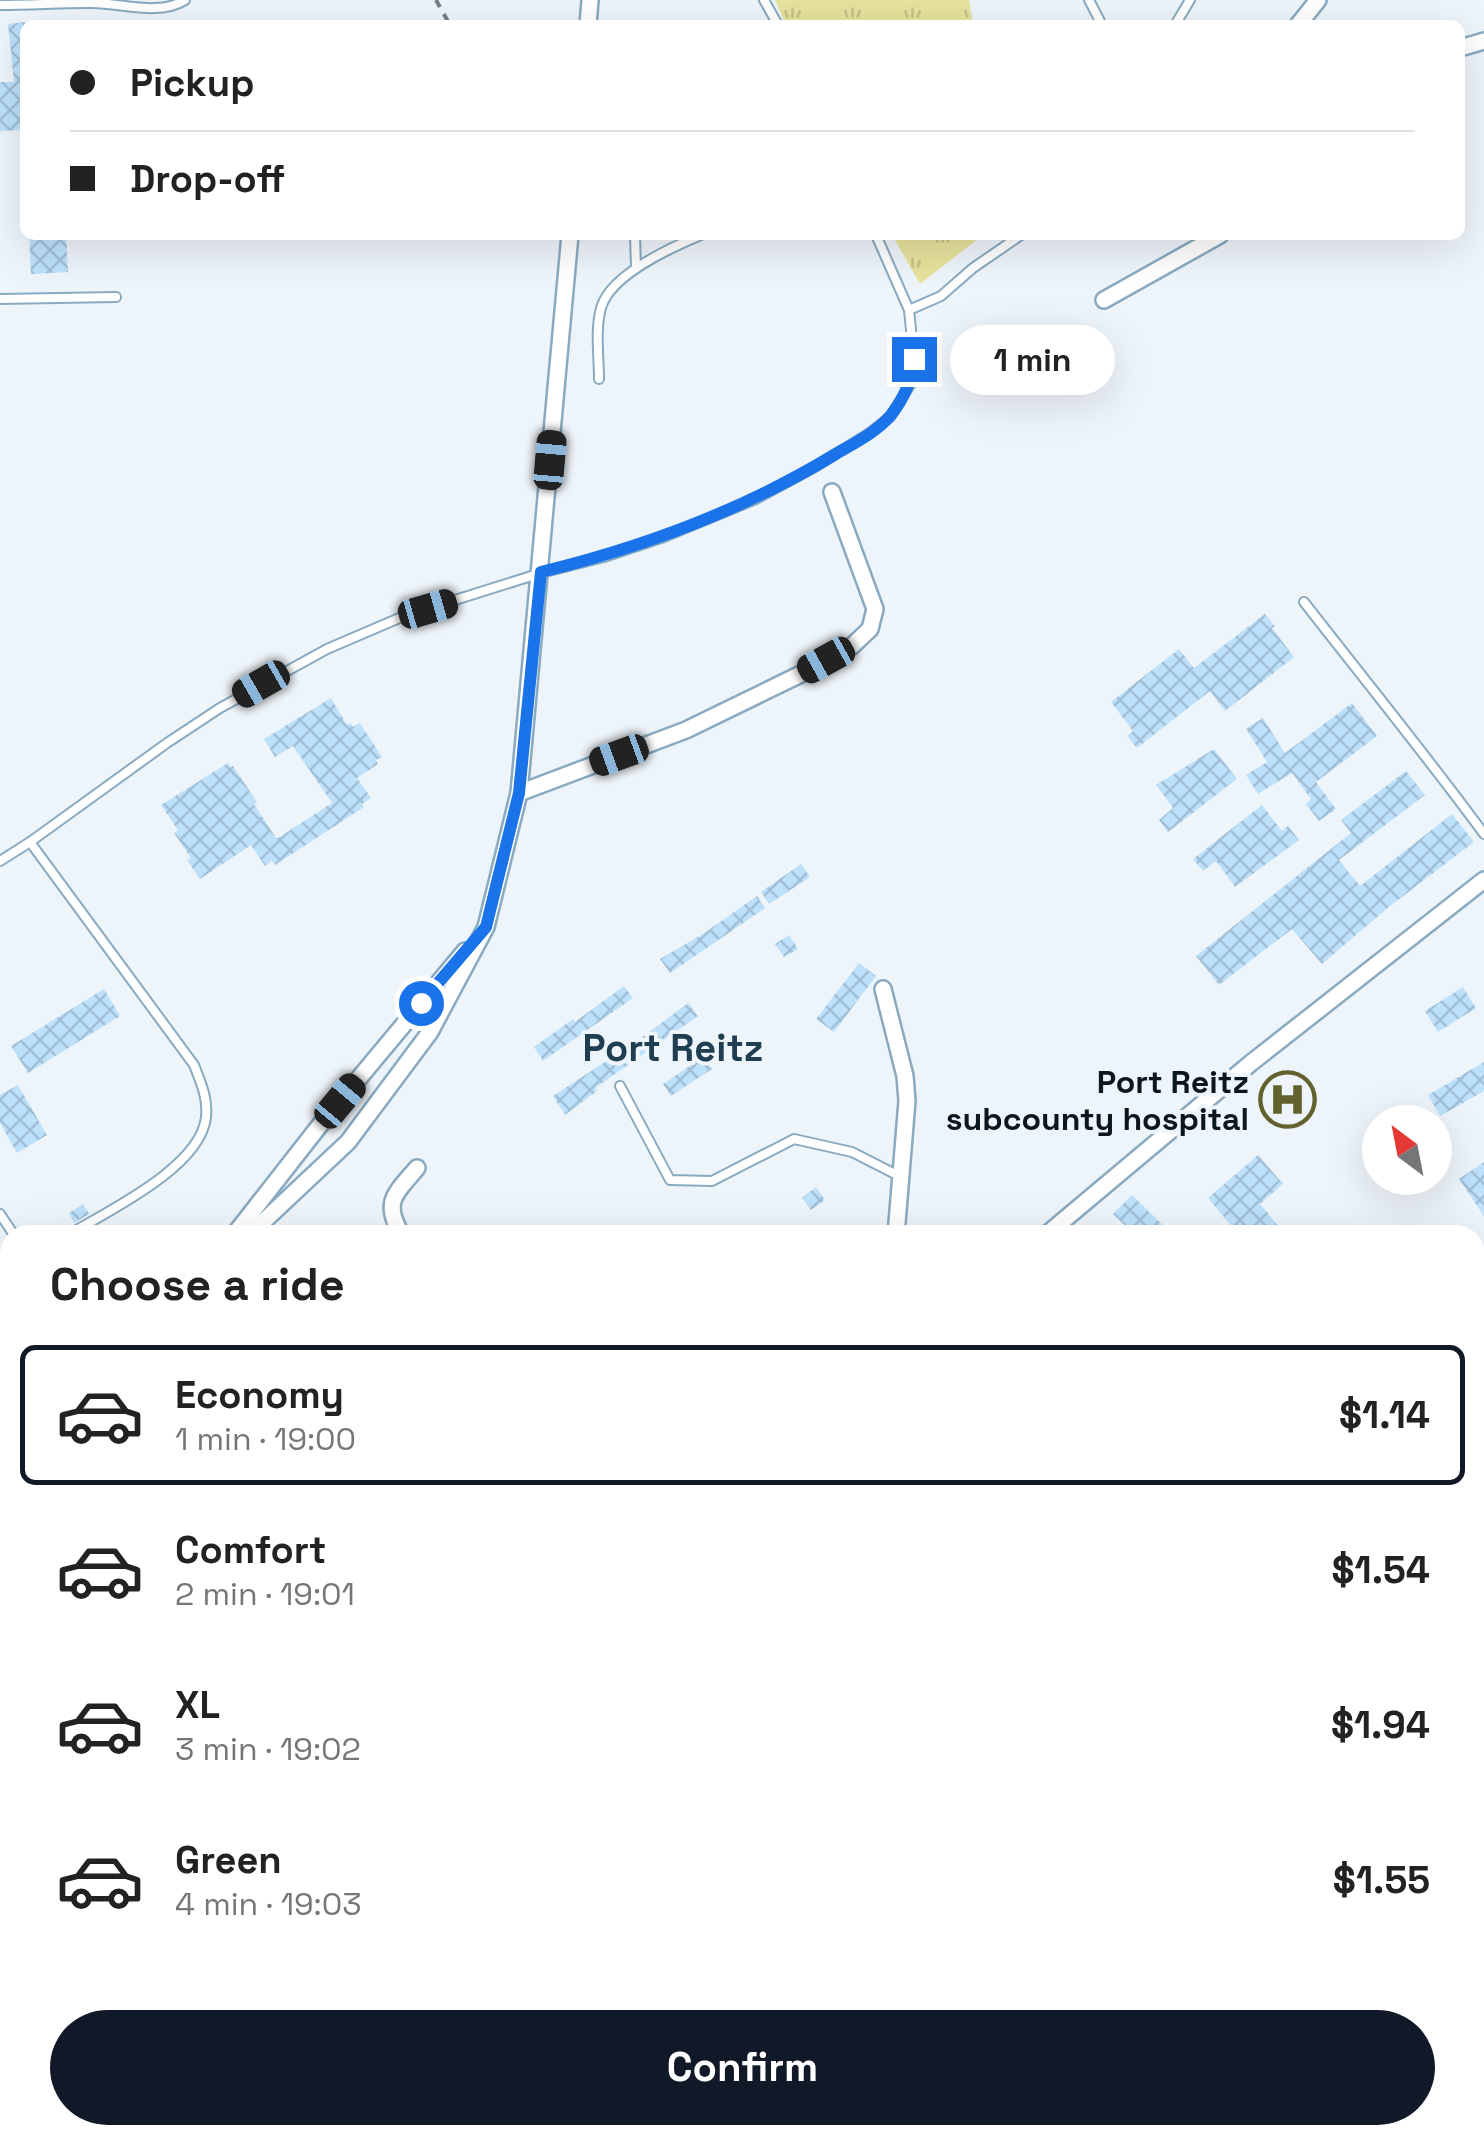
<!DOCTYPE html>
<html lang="en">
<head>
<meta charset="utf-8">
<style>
	body { margin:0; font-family:"Space Grotesk",sans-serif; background:#f2f2f2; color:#222; height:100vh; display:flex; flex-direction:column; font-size:38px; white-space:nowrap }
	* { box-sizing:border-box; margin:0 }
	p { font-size:32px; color:#767676 }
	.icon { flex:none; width:55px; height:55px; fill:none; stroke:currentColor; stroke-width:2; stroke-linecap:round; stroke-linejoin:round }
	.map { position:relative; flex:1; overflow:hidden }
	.details { position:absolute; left:0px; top:1225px; width:1485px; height:920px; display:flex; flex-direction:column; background:#fff; border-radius:30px 30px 0 0; box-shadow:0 10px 40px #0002 }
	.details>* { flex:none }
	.banner { position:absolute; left:20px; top:20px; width:1445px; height:220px; border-radius:15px; box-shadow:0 10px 40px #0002; display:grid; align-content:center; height:220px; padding:0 50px; background:#fff }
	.needle { width:65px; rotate:328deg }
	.tools { position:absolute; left:1362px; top:1105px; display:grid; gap:20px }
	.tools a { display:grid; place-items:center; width:90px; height:90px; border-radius:50%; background:#fff; box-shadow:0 10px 40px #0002; font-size:50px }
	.end { position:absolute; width:45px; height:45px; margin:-22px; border:12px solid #1a73e8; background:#fff; box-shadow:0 0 0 5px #fff }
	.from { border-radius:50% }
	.bubble { position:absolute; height:70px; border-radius:35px; background:#fff; box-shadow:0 10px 40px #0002; font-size:32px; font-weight:700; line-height:70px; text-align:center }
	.car { position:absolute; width:30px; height:60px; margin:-30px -15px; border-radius:12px; box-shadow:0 0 8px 2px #0007; background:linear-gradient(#222 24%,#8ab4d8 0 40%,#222 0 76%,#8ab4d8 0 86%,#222 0) }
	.banner b { display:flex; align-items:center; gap:35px; height:95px; font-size:38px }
	.banner b+b { border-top:2px solid #e0e0e0 }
	.banner i { width:25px; height:25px; background:#222 }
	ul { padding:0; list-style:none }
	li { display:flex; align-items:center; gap:30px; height:140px; margin:0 20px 15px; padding:0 30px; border:5px solid transparent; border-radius:15px }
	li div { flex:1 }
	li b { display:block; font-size:38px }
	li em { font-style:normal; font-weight:700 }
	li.current { border-color:#111827 }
	li>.icon { width:90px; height:90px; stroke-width:1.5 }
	h2 { padding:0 50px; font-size:45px; line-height:120px }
	.cta { display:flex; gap:20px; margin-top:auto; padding:20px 50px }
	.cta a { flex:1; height:115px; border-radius:60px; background:#111827; color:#fff; font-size:40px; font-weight:700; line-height:115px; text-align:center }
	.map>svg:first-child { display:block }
	.grass { fill:url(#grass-tufts) }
	.building { fill:url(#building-cross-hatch) }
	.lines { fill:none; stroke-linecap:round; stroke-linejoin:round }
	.lane-casing { stroke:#89aac0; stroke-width:12 }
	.street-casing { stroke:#89aac0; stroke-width:20 }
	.secondary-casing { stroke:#89aac0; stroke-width:28 }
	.path { stroke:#747e85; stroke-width:4; stroke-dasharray:8 8; stroke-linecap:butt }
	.lane { stroke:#fff; stroke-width:8 }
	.street { stroke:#fff; stroke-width:15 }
	.secondary { stroke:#fff; stroke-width:22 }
	.route { stroke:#1a73e8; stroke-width:12 }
	.labels { text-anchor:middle; stroke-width:8; stroke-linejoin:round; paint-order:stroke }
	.poi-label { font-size:32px; font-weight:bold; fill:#0b1720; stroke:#eef5fa; text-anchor:end }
	.quarter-label { font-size:38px; font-weight:bold; fill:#203e51; stroke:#eef5fa }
</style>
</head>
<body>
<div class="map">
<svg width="1484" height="2145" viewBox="0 0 1484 2145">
	<defs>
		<pattern id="grass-tufts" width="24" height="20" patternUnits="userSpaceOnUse" patternTransform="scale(2.5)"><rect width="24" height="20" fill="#e6e39d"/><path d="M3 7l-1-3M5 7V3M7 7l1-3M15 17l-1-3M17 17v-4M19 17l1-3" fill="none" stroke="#c4c287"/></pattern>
		<pattern id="building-cross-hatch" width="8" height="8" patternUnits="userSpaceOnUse" patternTransform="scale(2.5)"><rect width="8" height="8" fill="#bde1fb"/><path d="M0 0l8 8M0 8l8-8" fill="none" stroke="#a1c0d7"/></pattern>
	</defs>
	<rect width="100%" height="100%" fill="#eef5fa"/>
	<g class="grass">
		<path d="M775,0H969L973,25H786Z"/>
		<path d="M892,235H983L920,284Z"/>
	</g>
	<g class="building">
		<path d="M25,22V130L0,131V82H14L8,24Z"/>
		<path d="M29,235H66L68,272L31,274Z"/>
		<path d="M1265,614L1275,626L1272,628L1294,657L1225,711L1210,691L1137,748L1127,736L1133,731L1111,702L1179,649L1194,668Z"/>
		<path d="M331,698L347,725L350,723L353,727L360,723L382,757L376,760L378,764L357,778L371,798L362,804L364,807L275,865L272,861L265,866L251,845L200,879L187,860L191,858L174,833L178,830L161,805L228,763L231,767L233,766L257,802L254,804L276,838H278L332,803L293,746L275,757L264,739Z"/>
		<path d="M1352,703L1377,736L1316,782L1336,809L1319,821L1306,804L1311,799L1292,773L1258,794L1246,775L1267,762L1246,729L1263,718L1285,753Z"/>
		<path d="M1214,749L1237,779L1168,832L1159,820L1173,808L1156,785Z"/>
		<path d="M1406,771L1425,795L1339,860L1360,886L1452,814L1474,842L1390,906L1322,964L1292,929L1219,985L1196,956L1351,833L1341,820Z"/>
		<path d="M1262,805L1282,831L1288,826L1299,840L1235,887L1216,861L1203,871L1193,859Z"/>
		<path d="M801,864L810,877L769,904L761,892Z"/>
		<path d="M757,896L765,908L670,973L660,959L703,934Z"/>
		<path d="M789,935L798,949L784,957L775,944Z"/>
		<path d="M859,963L876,976L834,1032L816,1019Z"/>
		<path d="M624,986L633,998L543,1061L534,1047L573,1019L575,1022Z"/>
		<path d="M1463,987L1476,1008L1438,1032L1425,1011Z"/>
		<path d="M104,989L120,1016L28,1073L11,1046Z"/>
		<path d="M688,1003L698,1016L595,1088L597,1091L565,1115L553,1096L640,1039Z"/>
		<path d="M703,1057L712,1069L671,1096L663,1084Z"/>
		<path d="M1484,1062V1091L1440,1116L1428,1095Z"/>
		<path d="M18,1085L47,1135L17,1153L0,1123V1095Z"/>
		<path d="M1258,1155L1283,1184L1260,1204L1286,1235H1239L1208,1198Z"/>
		<path d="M1484,1162V1216L1459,1179Z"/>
		<path d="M816,1187L825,1200L811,1210L802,1198Z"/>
		<path d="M1132,1195L1173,1235H1135L1113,1214Z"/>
		<path d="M83,1204L89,1214L74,1223L69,1213Z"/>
	</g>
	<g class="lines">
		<defs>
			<g id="lane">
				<path d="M764,0L778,25"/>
				<path d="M1089,0L1102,25"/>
				<path d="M0,5C30,5 60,3 89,3C120,2 157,17 185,0"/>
				<path d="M1175,25L1190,0"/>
				<path d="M635,235L636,268"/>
				<path d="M0,299L116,297"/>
				<path d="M909,310L941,296L973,268L1021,235"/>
				<path d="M599,379C599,356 595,330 601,308C610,275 672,247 701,235"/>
				<path d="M1304,602C1364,679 1426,755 1484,834"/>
				<path d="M30,842L194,1065C201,1083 208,1098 206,1117C201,1167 108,1211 68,1235"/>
				<path d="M0,861L30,842L167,743L220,708L327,649L404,616L541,573L604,557L664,537L756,499L815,467L871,432L890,417L910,385L914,359L909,310L876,235"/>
				<path d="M620,1086L670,1180L712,1181L794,1139L852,1152L901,1177"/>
				<path d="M0,1214L14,1235"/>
				<path d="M0,1260H10"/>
				<path d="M0,1472L10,1484"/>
				<path d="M0,2031L10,2030"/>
				<path d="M0,2143L16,2145"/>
			</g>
			<g id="street">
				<path d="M588,25L590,0"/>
				<path d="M1298,25L1318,0"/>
				<path d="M1460,48L1484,41"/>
				<path d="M1104,300L1220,235"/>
				<path d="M519,793L686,730L801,674L852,646L870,629L875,609L832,492"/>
				<path d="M883,989L905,1076L907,1101L896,1235"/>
				<path d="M234,1235L320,1125L465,951"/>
				<path d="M249,1235L348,1142L430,1032L486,927L519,793L570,235"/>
				<path d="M402,1235C382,1202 395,1194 417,1168"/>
				<path d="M1046,1235L1251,1063L1484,880"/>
				<path d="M1475,1748L1484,1741"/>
				<path d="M1475,2052L1484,2045"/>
				<path d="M844,2135L852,2145"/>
				<path d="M1352,2145L1366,2135"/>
			</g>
			<g id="secondary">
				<path d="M1475,1860L1484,1852"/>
				<path d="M1475,1899L1484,1892"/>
				<path d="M1150,2145L1162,2135"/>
				<path d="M1195,2145L1207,2135"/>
			</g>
		</defs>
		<use href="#lane" class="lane-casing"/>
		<use href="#street" class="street-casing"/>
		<use href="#secondary" class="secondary-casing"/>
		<g class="path">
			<path d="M436,0L450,25"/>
			<path d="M438,2145L445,2135"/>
		</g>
		<use href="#lane" class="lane"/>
		<use href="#street" class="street"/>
		<use href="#secondary" class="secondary"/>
	</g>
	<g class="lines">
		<path class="route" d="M421,1003L486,927L519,793L541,572C644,547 743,510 834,455C853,444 877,432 891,415C905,397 911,381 914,359"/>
	</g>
	<defs>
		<symbol id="hospital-ring" viewBox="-11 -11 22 22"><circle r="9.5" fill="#eef5fa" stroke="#63612e" stroke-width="1.5"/><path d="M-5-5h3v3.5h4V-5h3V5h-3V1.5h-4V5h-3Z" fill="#63612e"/></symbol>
	</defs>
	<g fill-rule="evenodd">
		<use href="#hospital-ring" x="1256" y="1068" width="63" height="63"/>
	</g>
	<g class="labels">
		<g class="poi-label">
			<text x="1249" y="1093">Port Reitz<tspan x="1249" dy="37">subcounty hospital</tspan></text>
		</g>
		<g class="quarter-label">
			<text x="673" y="1061">Port Reitz</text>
		</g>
	</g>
</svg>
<div class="tools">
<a><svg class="needle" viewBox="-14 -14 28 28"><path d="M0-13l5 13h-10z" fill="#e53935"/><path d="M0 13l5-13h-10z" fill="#767676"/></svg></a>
</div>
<i class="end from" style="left:421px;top:1003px"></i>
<i class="end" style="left:914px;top:359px"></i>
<div class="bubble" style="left:950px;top:325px;width:165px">1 min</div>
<i class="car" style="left:550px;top:460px;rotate:5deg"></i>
<i class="car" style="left:428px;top:609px;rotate:74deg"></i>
<i class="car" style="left:826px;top:660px;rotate:241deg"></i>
<i class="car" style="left:261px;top:684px;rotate:240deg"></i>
<i class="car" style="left:619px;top:755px;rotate:250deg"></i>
<i class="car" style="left:340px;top:1101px;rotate:40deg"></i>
<div class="banner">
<b><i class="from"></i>Pickup</b>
<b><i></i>Drop-off</b>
</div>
<section class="details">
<h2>Choose a ride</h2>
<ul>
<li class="current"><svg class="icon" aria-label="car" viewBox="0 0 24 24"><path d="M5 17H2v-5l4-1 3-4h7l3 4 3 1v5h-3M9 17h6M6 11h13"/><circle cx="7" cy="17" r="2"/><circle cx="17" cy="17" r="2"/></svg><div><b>Economy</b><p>1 min · 19:00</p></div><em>$1.14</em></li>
<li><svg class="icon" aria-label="car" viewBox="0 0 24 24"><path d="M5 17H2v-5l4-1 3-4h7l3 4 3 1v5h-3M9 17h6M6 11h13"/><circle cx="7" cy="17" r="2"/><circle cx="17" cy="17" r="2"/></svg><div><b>Comfort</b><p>2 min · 19:01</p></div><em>$1.54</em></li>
<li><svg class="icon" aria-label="car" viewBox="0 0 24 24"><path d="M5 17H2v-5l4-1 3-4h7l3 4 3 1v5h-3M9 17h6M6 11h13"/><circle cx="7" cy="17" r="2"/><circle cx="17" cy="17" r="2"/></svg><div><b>XL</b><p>3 min · 19:02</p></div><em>$1.94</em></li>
<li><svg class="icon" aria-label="car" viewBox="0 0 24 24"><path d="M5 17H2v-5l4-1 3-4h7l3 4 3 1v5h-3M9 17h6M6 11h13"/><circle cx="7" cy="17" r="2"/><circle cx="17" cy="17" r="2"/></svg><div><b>Green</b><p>4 min · 19:03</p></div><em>$1.55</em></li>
</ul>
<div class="cta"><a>Confirm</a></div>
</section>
</div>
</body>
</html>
